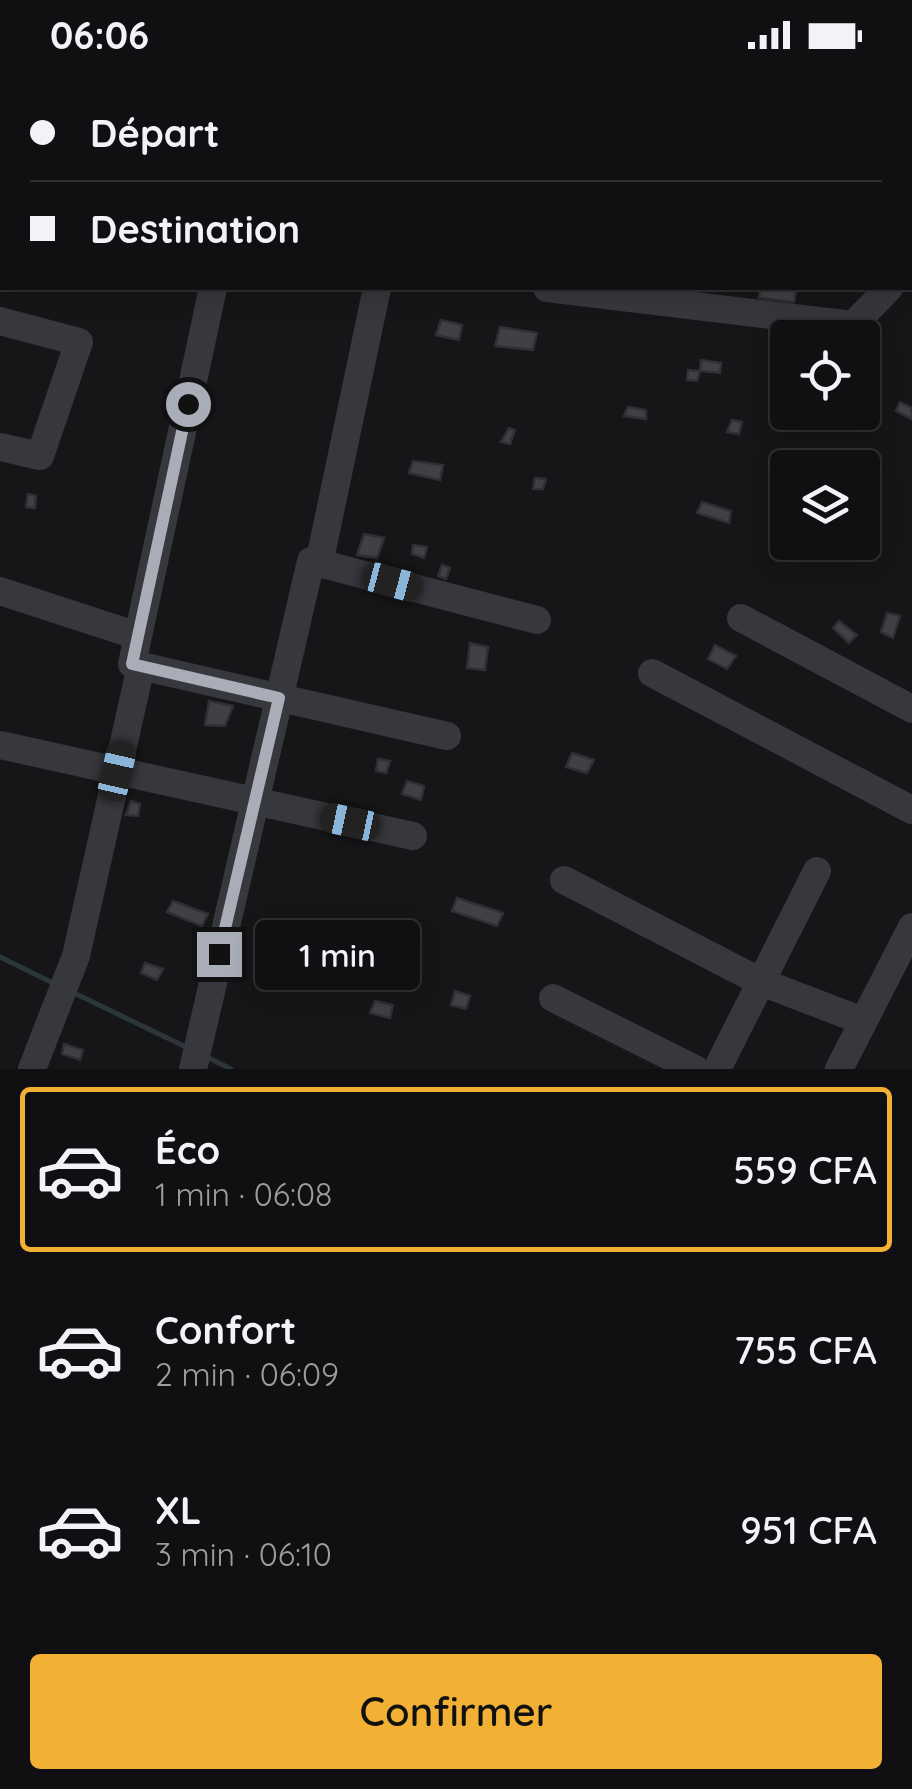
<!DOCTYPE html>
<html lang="fr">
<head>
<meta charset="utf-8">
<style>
	body { margin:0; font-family:Quicksand,sans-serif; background:#19191b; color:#f1f3f6; height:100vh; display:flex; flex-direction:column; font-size:38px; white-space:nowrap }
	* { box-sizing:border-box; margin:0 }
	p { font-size:32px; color:#9c9d9f }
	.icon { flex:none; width:55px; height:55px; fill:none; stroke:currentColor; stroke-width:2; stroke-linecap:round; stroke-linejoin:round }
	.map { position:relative; height:999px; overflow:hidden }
	.sheet { display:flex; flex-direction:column; background:#101012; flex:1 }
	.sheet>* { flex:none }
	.top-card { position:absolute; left:0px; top:0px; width:912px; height:220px; box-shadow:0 5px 25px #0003,0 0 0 2px #303032; display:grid; align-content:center; height:220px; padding:0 30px; background:#101012 }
	.controls { position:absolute; left:770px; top:250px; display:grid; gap:20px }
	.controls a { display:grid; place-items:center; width:110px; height:110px; border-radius:10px; background:#101012; box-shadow:0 5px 25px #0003,0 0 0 2px #303032; font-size:50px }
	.end { position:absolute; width:45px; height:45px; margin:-22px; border:12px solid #a8adb8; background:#111; box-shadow:0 0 0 5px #111 }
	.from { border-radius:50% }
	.bubble { position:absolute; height:70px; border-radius:10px; background:#101012; box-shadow:0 5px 25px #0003,0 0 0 2px #303032; font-size:32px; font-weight:600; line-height:70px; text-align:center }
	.car { position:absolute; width:30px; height:60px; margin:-30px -15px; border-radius:12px; box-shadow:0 0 8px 2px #0007; background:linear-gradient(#222 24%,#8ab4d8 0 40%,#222 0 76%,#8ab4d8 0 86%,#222 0) }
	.top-card b { display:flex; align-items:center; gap:35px; height:95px; font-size:38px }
	.top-card b+b { border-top:2px solid #303032 }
	.top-card i { width:25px; height:25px; background:#f1f3f6 }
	ul { padding:18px 0 0; list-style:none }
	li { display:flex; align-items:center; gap:30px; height:165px; margin:0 20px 15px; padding:0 10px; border:5px solid transparent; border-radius:10px }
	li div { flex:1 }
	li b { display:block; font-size:38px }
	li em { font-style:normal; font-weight:600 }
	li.current { border-color:#f2b134 }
	li>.icon { width:90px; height:90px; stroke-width:1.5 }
	.button { display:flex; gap:20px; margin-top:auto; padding:20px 30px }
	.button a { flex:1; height:115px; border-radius:10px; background:#f2b134; color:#111; font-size:40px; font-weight:600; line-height:115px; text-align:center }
	.status { display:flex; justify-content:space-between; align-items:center; height:70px; padding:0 50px; background:#101012; direction:ltr }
	.status svg { height:28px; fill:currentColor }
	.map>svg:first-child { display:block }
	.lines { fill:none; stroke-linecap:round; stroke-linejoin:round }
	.stream { stroke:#2c353c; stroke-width:5 }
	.building { fill:#404145; stroke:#303034; stroke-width:2.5 }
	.minor { stroke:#37383d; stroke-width:28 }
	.route { stroke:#a8adb8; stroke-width:12 }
</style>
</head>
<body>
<div class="status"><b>06:06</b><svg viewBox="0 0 49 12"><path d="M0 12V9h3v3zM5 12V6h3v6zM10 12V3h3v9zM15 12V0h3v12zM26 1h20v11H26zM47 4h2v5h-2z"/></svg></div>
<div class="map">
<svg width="912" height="999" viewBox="0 0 912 999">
	<rect width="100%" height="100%" fill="#161618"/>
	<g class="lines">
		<g class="stream">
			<path d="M0,887L53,913"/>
			<path d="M72,922L188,978"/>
			<path d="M207,987L231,999"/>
		</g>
	</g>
	<g class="building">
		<path d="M760,218L796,220L794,232L759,228Z"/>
		<path d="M441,250L462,255L459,270L436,265Z"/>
		<path d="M500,257L537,263L533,280L495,276Z"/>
		<path d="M701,290L721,293L720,303L700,301Z"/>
		<path d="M688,300L700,301L697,311L687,310Z"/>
		<path d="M900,332L912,338V349L896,341Z"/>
		<path d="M628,337L646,340V349L624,346Z"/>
		<path d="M732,350L742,352L739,364L727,362Z"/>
		<path d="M509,358L515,360L510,374L501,372Z"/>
		<path d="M413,391L443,395L440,410L409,403Z"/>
		<path d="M535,408L546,409L543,419H533Z"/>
		<path d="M28,424L36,426L35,438L26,437Z"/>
		<path d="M702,432L731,441L729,453L697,443Z"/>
		<path d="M364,464L384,468L377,488L357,485Z"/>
		<path d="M413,475L427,477L424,488L412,484Z"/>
		<path d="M442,495L450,498L446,509L438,506Z"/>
		<path d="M887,543L900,546L893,568L881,562Z"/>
		<path d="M839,551L857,565L849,573L833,558Z"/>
		<path d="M470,573L488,577L485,600L467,598Z"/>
		<path d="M715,575L736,586L727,599L708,589Z"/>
		<path d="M209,631L233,636L225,656L205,655Z"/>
		<path d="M572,683L594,690L587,703L566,697Z"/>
		<path d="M378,689L390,691L386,703L376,701Z"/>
		<path d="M407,711L424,716L421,730L402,724Z"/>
		<path d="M131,731L140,734L138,746L126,745Z"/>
		<path d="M457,828L503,843L497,856L452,841Z"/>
		<path d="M173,831L208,844L202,856L167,842Z"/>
		<path d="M397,854L409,857L406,867L397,865Z"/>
		<path d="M145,893L163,899L157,910L141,903Z"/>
		<path d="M455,921L470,926L466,939L451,935Z"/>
		<path d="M375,931L393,935L390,948L370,943Z"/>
		<path d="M64,974L83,980L80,990L62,984Z"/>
	</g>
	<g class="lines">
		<g class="minor">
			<path d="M173,0L183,2"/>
			<path d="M407,2V0"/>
			<path d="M715,2V0"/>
			<path d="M0,94L2,95"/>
			<path d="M910,195L912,193"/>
			<path d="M213,218L132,594L447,666"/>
			<path d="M547,218L853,255L889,218"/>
			<path d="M0,251L79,272L40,386L0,377"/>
			<path d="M319,494L377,218"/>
			<path d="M0,521L138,566"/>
			<path d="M741,548L912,639"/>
			<path d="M652,603L912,740"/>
			<path d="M0,675L413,766"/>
			<path d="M564,810L761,912L863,951"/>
			<path d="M553,928L695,999"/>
			<path d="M32,999L76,886L141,596"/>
			<path d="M193,999L311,491L537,550"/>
			<path d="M717,999L817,801"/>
			<path d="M839,999L912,857"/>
		</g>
	</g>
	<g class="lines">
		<path class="route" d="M188,334L132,594L279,628L219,884"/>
	</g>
</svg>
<div class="controls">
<a><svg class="icon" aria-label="locate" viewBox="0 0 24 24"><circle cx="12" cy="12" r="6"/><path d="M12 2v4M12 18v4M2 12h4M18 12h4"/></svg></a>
<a><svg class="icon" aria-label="layers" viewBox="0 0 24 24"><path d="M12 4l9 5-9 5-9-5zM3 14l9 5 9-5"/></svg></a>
</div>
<i class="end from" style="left:188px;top:334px"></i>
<i class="end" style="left:219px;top:884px"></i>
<div class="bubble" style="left:255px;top:850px;width:165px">1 min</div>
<i class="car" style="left:392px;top:512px;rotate:105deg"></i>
<i class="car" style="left:117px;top:701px;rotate:13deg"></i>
<i class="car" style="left:350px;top:752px;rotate:282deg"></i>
<div class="top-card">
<b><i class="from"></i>Départ</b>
<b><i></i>Destination</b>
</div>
</div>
<section class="sheet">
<ul>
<li class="current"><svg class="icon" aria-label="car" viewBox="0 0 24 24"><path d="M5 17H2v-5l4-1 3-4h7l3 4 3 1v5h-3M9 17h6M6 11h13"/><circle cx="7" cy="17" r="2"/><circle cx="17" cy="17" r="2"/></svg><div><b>Éco</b><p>1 min · 06:08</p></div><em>559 CFA</em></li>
<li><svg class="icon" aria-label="car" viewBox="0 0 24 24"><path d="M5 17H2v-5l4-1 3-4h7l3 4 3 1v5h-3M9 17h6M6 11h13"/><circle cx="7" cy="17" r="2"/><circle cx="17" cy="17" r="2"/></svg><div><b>Confort</b><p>2 min · 06:09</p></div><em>755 CFA</em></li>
<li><svg class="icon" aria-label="car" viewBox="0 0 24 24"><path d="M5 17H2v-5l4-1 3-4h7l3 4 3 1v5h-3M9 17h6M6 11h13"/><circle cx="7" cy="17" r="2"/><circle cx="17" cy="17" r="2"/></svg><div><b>XL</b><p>3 min · 06:10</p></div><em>951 CFA</em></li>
</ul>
<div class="button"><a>Confirmer</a></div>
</section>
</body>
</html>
